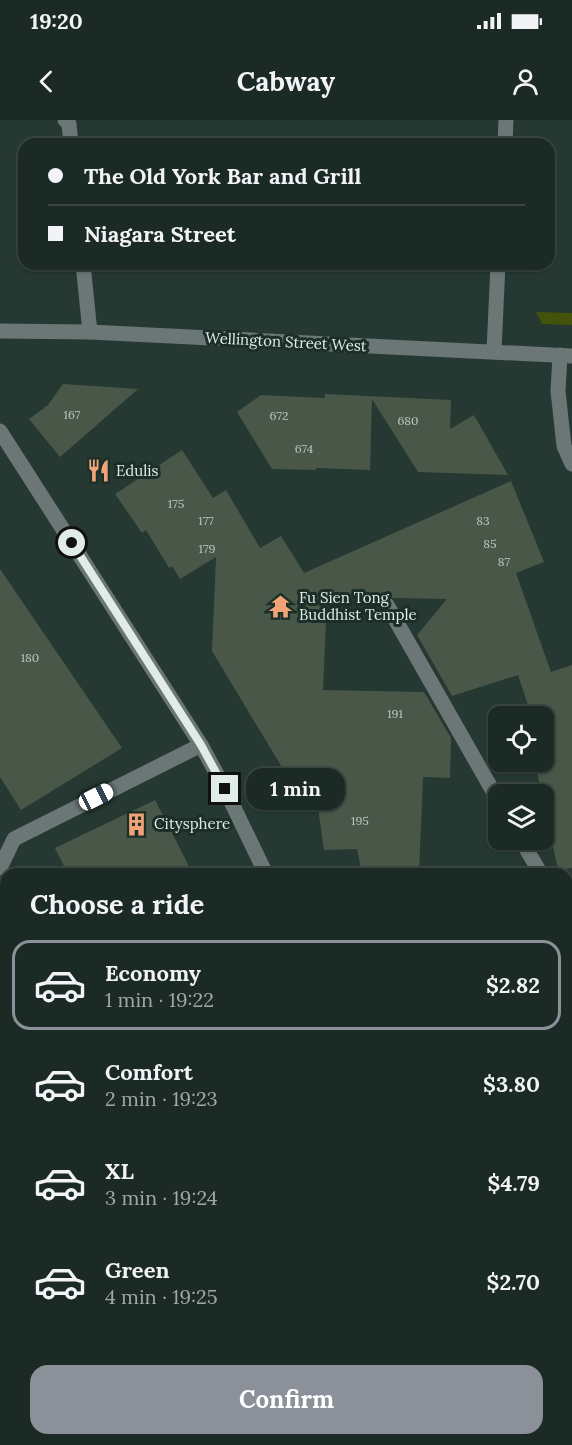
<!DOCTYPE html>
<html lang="en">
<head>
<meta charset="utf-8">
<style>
	body { margin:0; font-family:Lora,serif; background:#293632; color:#f1f3f6; height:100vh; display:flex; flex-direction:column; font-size:22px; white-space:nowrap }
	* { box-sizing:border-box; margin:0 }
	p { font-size:20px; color:#a0a7a7 }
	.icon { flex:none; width:33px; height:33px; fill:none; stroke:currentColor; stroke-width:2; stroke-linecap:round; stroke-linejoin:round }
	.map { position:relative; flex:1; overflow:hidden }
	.sheet { position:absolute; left:0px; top:748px; width:573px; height:578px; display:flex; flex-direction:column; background:#1c2a25; border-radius:18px 18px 0 0; box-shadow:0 2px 4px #0004,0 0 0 2px #3a4642 }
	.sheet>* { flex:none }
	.top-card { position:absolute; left:18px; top:18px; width:537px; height:132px; border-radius:18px; box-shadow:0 2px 4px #0004,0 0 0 2px #3a4642; display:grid; align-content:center; height:132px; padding:0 30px; background:#1c2a25 }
	.fabs { position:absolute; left:488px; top:586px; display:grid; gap:12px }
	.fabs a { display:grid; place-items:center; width:66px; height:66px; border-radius:12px; background:#1c2a25; box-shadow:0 2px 4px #0004,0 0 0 2px #3a4642; font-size:30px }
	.end { position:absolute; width:27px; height:27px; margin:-14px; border:8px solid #e0ece7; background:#111; box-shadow:0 0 0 3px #111 }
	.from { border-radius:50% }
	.bubble { position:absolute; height:42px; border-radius:18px; background:#1c2a25; box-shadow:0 2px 4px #0004,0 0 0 2px #3a4642; font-size:20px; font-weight:700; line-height:42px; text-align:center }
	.car { position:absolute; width:18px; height:36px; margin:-18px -9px; border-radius:8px; box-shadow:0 0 4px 2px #0007; background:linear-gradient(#fff 24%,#345 0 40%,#fff 0 76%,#345 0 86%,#fff 0) }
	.top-card b { display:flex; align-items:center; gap:21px; height:57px; font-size:22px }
	.top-card b+b { border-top:2px solid #3a4642 }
	.top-card i { width:15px; height:15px; background:#f1f3f6 }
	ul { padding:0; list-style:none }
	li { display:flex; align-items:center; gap:18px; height:90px; margin:0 12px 9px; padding:0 18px; border:3px solid transparent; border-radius:18px }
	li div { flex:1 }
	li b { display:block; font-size:22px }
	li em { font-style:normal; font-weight:700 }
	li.active { border-color:#8c9099 }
	li>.icon { width:54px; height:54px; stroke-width:1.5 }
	h2 { padding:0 30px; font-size:27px; line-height:72px }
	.cta { display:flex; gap:12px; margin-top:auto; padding:12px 30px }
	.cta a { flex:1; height:69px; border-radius:18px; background:#8c9099; color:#fff; font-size:24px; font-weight:700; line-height:69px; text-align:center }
	.status { display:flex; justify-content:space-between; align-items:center; height:42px; padding:0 30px; background:#1c2a25; direction:ltr }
	.status svg { height:16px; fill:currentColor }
	header { display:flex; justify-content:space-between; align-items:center; height:78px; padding:0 30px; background:#1c2a25; font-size:27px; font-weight:700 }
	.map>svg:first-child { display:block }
	.green { fill:#43530c }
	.building { fill:#495749 }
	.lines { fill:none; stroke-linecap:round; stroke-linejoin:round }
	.minor { stroke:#6b7676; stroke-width:15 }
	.major { stroke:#a2b8b7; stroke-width:15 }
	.tram { stroke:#a1b0aa; stroke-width:1.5 }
	.route { stroke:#e0ece7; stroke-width:8 }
	.labels { text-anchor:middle; stroke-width:6; stroke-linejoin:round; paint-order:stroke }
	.number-label { font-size:12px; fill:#bac7c0 }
	.street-label { font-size:15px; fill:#e0ece7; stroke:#1b2e27 }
	.poi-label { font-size:15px; fill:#e0ece7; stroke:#1b2e27; text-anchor:start }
</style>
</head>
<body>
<div class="status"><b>19:20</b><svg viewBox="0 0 49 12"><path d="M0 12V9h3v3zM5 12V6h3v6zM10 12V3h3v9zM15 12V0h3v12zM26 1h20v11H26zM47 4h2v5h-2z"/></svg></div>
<header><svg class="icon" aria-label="back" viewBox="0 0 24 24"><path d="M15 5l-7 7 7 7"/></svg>Cabway<svg class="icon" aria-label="person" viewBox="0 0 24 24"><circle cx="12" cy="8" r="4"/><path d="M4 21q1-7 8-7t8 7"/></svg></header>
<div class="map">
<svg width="572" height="1325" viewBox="0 0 572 1325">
	<rect width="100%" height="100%" fill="#253831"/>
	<path class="green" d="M536,192L572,193V205L542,204Z"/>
	<g class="building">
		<path d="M63,264L138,269L60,337L29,299L48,285Z"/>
		<path d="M325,274L451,280L450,309L474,295L508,355L418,352L372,279L370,350L316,348V350L272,349L237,292L261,275L325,278Z"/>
		<path d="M182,330L213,378L226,370L260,428L281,416L304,453L511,361L544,442L516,453L551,552L572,545V748L558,750L535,642H546L543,632V597H532L518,555L452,576L417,515L447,479L394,478L386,475L380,478H327L323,570L424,572L451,618L450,658L423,657L419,754H362L357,729L324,730L313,654H286L212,531L216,437L180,459L172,446L169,448L146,410L142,413L115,374Z"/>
		<path d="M0,449L122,628L21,690L0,657Z"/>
		<path d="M155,680L193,754H68L55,728Z"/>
	</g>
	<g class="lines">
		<g class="minor">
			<path d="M65,0L69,4L71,24"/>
			<path d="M505,24L506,0"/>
			<path d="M83,144L90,212"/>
			<path d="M0,211L90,212L572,236"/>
			<path d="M494,231L498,144"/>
			<path d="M560,235L558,271L564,326L572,344"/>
			<path d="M0,311L201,625L225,669L266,754"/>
			<path d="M387,485L498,680"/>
			<path d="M521,720L541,754"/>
			<path d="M0,748L14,719L201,625"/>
			<path d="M567,800L572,809"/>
			<path d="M567,869H572"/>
			<path d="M494,1320L495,1325"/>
			<path d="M0,1323L35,1325"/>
		</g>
		<g class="major">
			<path d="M0,1091L6,1092"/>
			<path d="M567,1115L572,1116"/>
		</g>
		<g class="tram">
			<path d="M0,1083H6"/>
			<path d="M0,1101L6,1102"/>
			<path d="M567,1107L572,1108"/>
			<path d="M567,1125H572"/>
		</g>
	</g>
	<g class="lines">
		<path class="route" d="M72,423L201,625L225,669"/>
	</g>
	<defs>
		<symbol id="restaurant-bare" viewBox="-9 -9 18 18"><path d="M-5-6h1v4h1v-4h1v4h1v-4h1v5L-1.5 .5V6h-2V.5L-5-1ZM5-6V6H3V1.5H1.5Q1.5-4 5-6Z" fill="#efa377" stroke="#1b2e27" stroke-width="2.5" paint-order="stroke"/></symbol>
		<symbol id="temple-bare" viewBox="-9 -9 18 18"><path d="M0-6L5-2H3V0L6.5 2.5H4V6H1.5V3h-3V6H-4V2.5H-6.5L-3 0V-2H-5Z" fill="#efa377" stroke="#1b2e27" stroke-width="2.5" paint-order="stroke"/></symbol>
		<symbol id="building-bare" viewBox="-9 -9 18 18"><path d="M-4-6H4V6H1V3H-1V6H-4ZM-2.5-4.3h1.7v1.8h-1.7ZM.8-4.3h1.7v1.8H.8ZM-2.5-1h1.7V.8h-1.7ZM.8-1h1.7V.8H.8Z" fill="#efa377" stroke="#1b2e27" stroke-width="2.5" paint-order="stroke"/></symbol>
	</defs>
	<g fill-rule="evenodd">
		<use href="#restaurant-bare" x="82" y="334" width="33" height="33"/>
		<use href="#temple-bare" x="264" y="470" width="33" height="33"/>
		<use href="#building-bare" x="120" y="688" width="33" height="33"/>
	</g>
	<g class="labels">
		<g class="number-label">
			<text x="72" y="299">167</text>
			<text x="279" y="300">672</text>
			<text x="408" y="305">680</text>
			<text x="304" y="333">674</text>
			<text x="176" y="388">175</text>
			<text x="206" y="405">177</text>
			<text x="483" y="405">83</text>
			<text x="490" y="428">85</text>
			<text x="207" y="433">179</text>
			<text x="504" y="446">87</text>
			<text x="30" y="542">180</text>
			<text x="395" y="598">191</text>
			<text x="360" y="705">195</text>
		</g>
		<g class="street-label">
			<text transform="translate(286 222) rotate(3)" y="5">Wellington Street West</text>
		</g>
		<g class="poi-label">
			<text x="116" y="356">Edulis</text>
			<text x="299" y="483">Fu Sien Tong<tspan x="299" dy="17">Buddhist Temple</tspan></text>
			<text x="154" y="709">Citysphere</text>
		</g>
	</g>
</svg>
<div class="fabs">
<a><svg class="icon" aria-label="locate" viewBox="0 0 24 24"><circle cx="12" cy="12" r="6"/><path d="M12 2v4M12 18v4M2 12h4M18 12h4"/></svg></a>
<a><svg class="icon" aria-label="layers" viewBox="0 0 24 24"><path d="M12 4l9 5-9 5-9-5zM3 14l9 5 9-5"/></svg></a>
</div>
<i class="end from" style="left:72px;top:423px"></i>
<i class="end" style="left:225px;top:669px"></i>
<div class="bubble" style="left:246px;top:648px;width:99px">1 min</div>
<i class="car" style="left:96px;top:677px;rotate:63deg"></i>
<div class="top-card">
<b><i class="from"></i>The Old York Bar and Grill</b>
<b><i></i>Niagara Street</b>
</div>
<section class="sheet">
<h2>Choose a ride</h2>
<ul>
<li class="active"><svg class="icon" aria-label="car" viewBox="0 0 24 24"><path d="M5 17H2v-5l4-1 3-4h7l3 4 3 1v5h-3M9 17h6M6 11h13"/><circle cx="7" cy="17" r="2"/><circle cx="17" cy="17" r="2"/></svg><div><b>Economy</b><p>1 min · 19:22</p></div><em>$2.82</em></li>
<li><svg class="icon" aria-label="car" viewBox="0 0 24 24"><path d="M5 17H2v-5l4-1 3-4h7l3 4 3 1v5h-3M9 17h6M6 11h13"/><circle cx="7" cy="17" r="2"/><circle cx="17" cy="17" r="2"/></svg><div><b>Comfort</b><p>2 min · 19:23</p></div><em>$3.80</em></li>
<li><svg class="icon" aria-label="car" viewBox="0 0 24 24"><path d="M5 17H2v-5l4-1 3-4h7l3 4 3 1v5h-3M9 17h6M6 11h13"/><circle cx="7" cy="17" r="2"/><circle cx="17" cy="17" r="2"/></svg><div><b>XL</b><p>3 min · 19:24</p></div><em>$4.79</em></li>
<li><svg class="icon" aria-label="car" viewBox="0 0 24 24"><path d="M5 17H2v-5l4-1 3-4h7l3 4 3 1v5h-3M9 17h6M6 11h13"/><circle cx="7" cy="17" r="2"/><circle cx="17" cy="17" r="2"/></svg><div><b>Green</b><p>4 min · 19:25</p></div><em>$2.70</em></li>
</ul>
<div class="cta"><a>Confirm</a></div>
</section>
</div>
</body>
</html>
